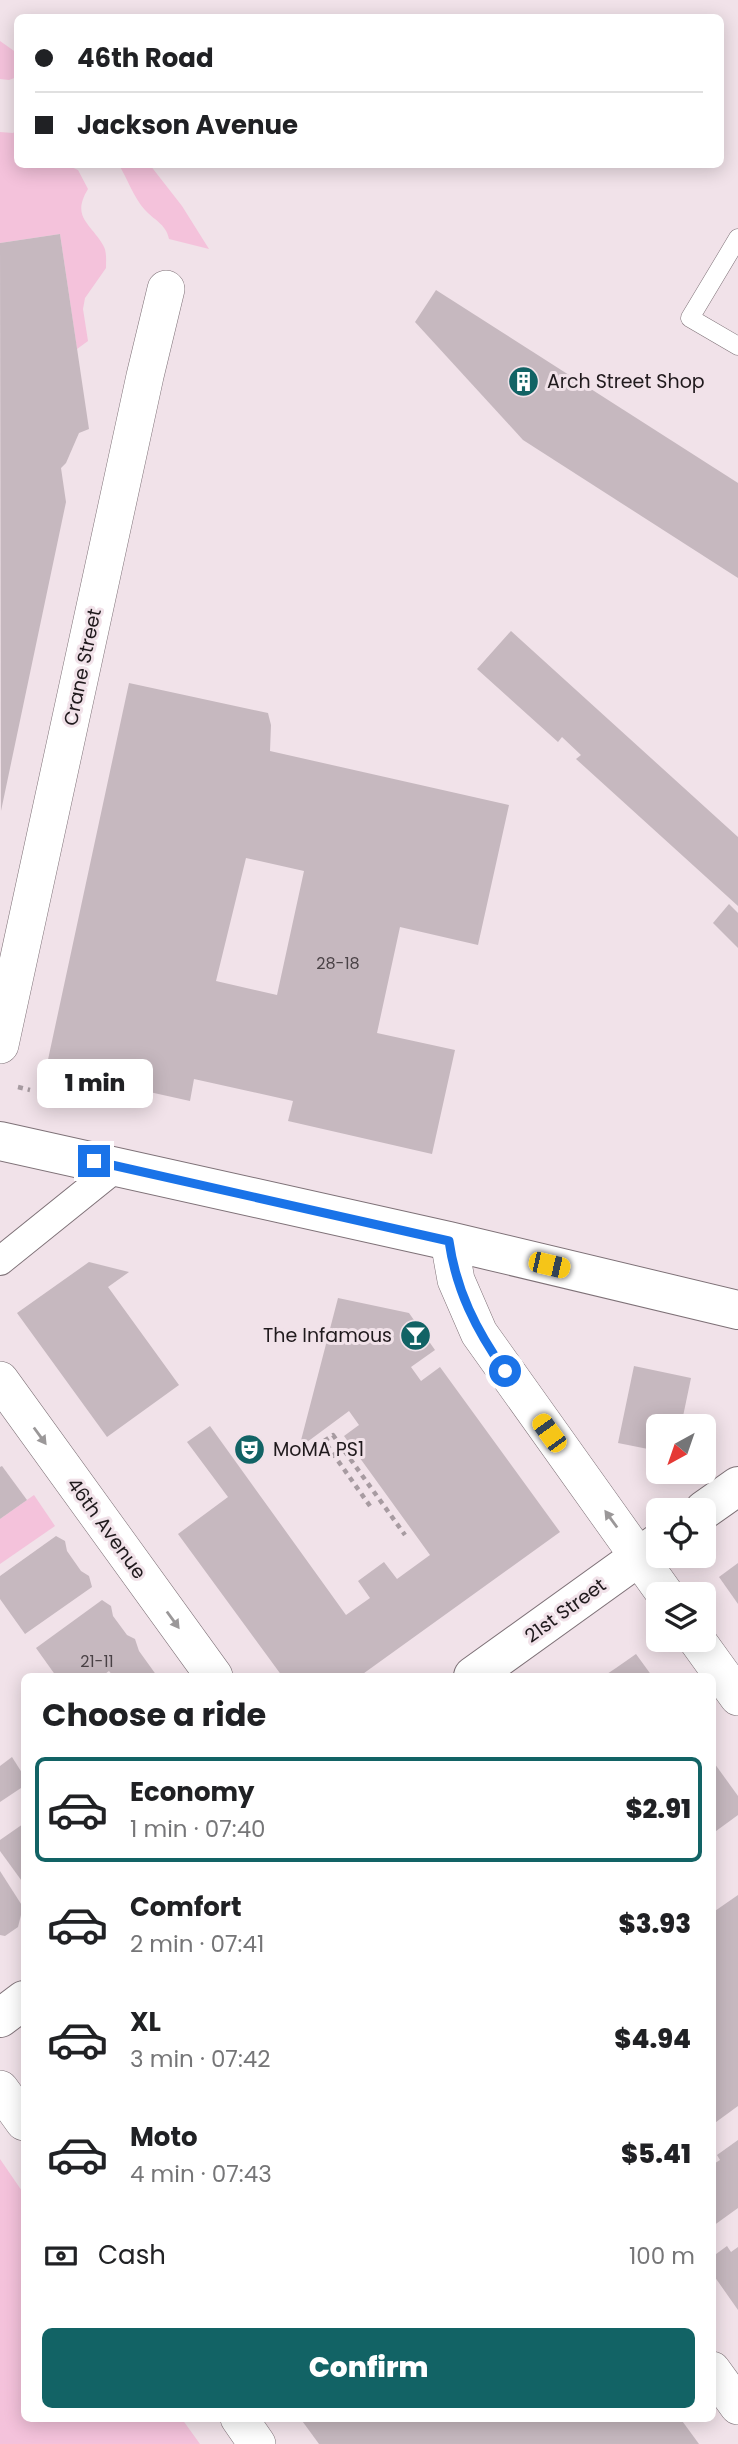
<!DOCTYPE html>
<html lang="en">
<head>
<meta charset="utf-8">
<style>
	body { margin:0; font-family:Poppins,sans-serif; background:#f6f6f6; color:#202124; height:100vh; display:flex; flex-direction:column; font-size:26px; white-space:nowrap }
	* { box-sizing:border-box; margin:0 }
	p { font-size:23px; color:#757577 }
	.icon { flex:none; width:38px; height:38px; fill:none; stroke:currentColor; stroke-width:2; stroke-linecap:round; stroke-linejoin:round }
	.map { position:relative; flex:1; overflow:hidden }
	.side { position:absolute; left:21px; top:1673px; width:695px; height:749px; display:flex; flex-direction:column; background:#fff; border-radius:10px; box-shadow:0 4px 18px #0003 }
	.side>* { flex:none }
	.top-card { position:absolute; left:14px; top:14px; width:710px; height:154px; border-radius:10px; box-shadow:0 4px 18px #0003; display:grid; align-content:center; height:154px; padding:0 21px; background:#fff }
	.needle { width:46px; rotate:220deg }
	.buttons { position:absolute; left:646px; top:1414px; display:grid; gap:14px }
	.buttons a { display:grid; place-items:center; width:70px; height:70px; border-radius:10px; background:#fff; box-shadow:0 4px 18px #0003; font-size:35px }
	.end { position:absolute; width:32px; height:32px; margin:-16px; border:9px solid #1a73e8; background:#fff; box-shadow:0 0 0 4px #fff }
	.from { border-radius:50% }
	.bubble { position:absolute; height:49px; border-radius:10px; background:#fff; box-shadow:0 4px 18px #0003; font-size:23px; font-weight:800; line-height:49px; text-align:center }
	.car { position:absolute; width:21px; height:42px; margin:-21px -10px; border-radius:9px; box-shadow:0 0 5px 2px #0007; background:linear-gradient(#f5c518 24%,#345 0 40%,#f5c518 0 76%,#345 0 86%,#f5c518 0) }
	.top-card b { display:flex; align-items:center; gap:24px; height:66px; font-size:26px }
	.top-card b+b { border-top:2px solid #e0e0e0 }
	.top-card i { width:18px; height:18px; background:#202124 }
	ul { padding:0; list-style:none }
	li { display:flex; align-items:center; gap:21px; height:105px; margin:0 14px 10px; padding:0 7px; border:4px solid transparent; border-radius:10px }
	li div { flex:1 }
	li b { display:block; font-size:26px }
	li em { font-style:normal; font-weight:800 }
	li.current { border-color:#126365 }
	li>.icon { width:63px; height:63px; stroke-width:1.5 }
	h2 { padding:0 21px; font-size:32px; line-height:84px }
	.pay { display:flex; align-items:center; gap:18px; height:77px; padding:0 21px; font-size:26px }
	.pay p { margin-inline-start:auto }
	.button { display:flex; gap:14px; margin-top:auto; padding:14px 21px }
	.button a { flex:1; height:80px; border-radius:10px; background:#126365; color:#fff; font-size:28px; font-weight:800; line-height:80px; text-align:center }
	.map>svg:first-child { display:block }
	.green { fill:#f4c2db }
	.building { fill:#c6b8bf; fill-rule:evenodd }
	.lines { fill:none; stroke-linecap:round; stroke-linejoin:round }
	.service-casing { stroke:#7e7177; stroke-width:19 }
	.pedestrian-casing { stroke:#7e7177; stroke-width:30 }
	.minor-casing { stroke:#7e7177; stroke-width:38 }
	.primary-casing { stroke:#7e7177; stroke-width:40 }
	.path { stroke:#a79ba1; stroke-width:4.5; stroke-dasharray:5 5; stroke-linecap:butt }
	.service { stroke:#fff; stroke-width:18 }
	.pedestrian { stroke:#fff; stroke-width:28 }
	.minor { stroke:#fff; stroke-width:37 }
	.primary { stroke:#fff; stroke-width:38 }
	.oneway { fill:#9b9899 }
	.route { stroke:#1a73e8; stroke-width:9 }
	.labels { text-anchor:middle; stroke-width:6; stroke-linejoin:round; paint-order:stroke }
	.number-label { font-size:16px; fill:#4a4246 }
	.poi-label { font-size:19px; fill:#201a1d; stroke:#f1e2e9; text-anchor:start }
	.street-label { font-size:19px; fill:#201a1d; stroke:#f1e2e9 }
</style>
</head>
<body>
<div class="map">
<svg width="738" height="2444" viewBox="0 0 738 2444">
	<rect width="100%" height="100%" fill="#f1e2e9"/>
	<g class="green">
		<path d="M0,41L17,53V77L9,80L0,79Z"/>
		<path d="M17,130L18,164L67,165L78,170L88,189C71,217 90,223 103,245C107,251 106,261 106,268L85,298L83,309L88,341L77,349L60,234L0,243V132L13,133Z"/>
		<path d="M119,165H150L182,206L209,249L169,239C166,224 154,220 145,210C134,198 127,178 119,165Z"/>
		<path d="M34,1495L55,1526L0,1564V1519Z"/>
		<path d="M0,2159L24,2194V2418L182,2419L200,2444H0Z"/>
	</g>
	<g class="building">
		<path d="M60,234L89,429L79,433L66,463L61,468L66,502L1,811L0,243Z"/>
		<path d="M436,290L738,483V578L523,440L415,322Z"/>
		<path d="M511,631L738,837V906L576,759L581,755L562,737L558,742L477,669Z"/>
		<path d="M129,683L268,713L271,725L270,751L509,805L478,945L400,927L377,1033L455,1050L432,1154L288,1121L293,1101L194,1079L190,1101L46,1069ZM246,858L304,871L277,995L216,981Z"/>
		<path d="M729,904L738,913V948L713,923Z"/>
		<path d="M89,1262L129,1272L108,1287L179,1385L107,1437L17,1313Z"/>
		<path d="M338,1298L409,1313L435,1350L411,1367L421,1381L440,1367L560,1532L360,1676H282L178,1534L228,1497L187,1442L210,1426L346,1615L370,1598L358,1581L384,1562L397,1579L430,1555L344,1436L359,1425L349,1411L299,1448Z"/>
		<path d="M634,1366L691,1378L681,1426H658V1451L618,1443Z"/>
		<path d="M2,1466L27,1500L0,1519V1467Z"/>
		<path d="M56,1536L65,1541L67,1551L81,1571L89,1576L92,1587L25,1634L0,1599V1576Z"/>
		<path d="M738,1563V1604L719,1577Z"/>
		<path d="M102,1600L111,1606L113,1616L127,1635L135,1639L139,1651L157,1676H113L109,1671L102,1676H56L36,1648Z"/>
		<path d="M636,1654L652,1676H604L616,1668Z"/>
		<path d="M12,1757L24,1776V1786L0,1802V1766Z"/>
		<path d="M712,1760L738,1796V1815L712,1834Z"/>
		<path d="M23,1824L24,1826V1884L0,1851V1840Z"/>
		<path d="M0,1871L23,1907L18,1927L5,1936L0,1935Z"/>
		<path d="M738,1895V2106L712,2125V1913Z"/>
		<path d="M738,2140V2208L713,2226L716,2230L712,2233V2165L720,2160L717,2155Z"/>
		<path d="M727,2246L731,2252L738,2247V2310L712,2273V2257Z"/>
		<path d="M300,2418H680L699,2444H319Z"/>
	</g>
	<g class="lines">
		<defs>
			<path id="service" d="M738,238L690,318L738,346"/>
			<path id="pedestrian" d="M0,1261L118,1166"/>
			<g id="minor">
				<path d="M0,1045L145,376L166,289"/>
				<path d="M449,1241L456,1280L479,1333L665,1594"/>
				<path d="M0,1380L214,1676"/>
				<path d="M697,1640L738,1697"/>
				<path d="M0,2089L24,2122"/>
				<path d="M712,2370L738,2406"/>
				<path d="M239,2418L257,2444"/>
			</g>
			<g id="primary">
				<path d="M0,1141L449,1241L738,1310"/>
				<path d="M704,1510L738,1486"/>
				<path d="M473,1676L658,1543"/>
				<path d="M0,2018L24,2000"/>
			</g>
		</defs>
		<use href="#service" class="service-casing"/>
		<use href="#pedestrian" class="pedestrian-casing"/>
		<use href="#minor" class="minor-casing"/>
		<use href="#primary" class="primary-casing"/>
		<g class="path">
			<path d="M18,1087L30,1090"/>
			<path d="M370,1506L324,1441L333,1435L405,1535"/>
		</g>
		<use href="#service" class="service"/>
		<use href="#pedestrian" class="pedestrian"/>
		<use href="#minor" class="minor"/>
		<use href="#primary" class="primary"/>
	</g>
	<defs><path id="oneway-solid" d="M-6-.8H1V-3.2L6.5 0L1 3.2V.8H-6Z" transform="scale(1.75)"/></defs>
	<g class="oneway">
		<use href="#oneway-solid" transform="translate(40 1436) rotate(54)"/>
		<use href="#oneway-solid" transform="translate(611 1519) rotate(-126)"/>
		<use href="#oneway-solid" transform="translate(173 1620) rotate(54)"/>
	</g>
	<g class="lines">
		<path class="route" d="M94,1161L449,1241C456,1290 476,1330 505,1371"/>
	</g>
	<defs>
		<symbol id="building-disc" viewBox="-11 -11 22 22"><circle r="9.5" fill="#126365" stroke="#f1e2e9"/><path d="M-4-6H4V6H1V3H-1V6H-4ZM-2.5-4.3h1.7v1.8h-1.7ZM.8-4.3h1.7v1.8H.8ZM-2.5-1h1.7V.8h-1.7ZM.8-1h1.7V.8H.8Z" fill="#fff"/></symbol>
		<symbol id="bar-disc" viewBox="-11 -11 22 22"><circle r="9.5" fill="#126365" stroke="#f1e2e9"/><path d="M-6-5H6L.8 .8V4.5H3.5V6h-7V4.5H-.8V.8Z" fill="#fff"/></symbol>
		<symbol id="theatre-disc" viewBox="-11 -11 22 22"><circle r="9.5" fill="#126365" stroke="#f1e2e9"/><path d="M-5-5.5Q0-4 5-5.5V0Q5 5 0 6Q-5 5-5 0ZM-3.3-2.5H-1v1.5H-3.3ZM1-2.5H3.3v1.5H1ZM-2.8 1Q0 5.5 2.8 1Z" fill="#fff"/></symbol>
	</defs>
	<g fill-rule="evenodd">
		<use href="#building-disc" x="506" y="364" width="35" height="35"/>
		<use href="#bar-disc" x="398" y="1318" width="35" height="35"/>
		<use href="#theatre-disc" x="232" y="1432" width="35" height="35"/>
	</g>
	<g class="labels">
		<g class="number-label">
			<text x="338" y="969">28-18</text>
			<text x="97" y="1667">21-11</text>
		</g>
		<g class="poi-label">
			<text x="547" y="388">Arch Street Shop</text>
			<text x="392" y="1342" text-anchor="end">The Infamous</text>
			<text x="273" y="1456">MoMA PS1</text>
		</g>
		<g class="street-label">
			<text transform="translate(82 667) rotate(-78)" y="7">Crane Street</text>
			<text transform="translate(107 1528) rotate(54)" y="7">46th Avenue</text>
			<text transform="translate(565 1610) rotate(-36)" y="7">21st Street</text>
		</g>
	</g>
</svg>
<div class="buttons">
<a><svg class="needle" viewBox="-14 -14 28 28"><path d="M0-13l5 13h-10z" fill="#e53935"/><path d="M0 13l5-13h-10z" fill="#757577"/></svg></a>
<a><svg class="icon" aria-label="locate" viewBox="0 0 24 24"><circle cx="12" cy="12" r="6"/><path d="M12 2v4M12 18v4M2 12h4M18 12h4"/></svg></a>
<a><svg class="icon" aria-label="layers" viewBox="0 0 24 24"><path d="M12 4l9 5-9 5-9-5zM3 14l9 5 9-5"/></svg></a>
</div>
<i class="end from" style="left:505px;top:1371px"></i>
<i class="end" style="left:94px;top:1161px"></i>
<div class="bubble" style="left:37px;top:1059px;width:116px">1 min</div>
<i class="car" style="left:549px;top:1265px;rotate:103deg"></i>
<i class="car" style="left:549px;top:1433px;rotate:324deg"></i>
<div class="top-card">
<b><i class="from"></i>46th Road</b>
<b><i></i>Jackson Avenue</b>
</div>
<section class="side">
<h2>Choose a ride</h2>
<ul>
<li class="current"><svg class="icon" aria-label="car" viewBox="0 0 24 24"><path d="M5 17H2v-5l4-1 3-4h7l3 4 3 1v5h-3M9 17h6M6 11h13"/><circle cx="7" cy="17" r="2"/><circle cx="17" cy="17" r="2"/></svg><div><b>Economy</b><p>1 min · 07:40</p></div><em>$2.91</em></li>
<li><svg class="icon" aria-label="car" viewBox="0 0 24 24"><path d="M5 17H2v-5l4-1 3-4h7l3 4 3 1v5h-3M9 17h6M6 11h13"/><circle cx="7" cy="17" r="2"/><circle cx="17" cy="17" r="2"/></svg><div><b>Comfort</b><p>2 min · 07:41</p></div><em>$3.93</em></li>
<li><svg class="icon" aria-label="car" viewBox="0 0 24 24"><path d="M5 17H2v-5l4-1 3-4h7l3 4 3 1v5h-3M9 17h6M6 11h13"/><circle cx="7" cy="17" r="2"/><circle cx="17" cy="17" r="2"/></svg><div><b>XL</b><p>3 min · 07:42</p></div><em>$4.94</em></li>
<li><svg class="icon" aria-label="car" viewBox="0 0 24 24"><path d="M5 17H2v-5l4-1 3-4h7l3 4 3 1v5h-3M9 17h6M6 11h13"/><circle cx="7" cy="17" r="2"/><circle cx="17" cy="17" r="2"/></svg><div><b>Moto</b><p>4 min · 07:43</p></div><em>$5.41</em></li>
</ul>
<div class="pay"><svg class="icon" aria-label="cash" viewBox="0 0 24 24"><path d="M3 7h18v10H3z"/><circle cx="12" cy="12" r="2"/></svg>Cash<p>100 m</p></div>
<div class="button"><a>Confirm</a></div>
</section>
</div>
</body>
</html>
